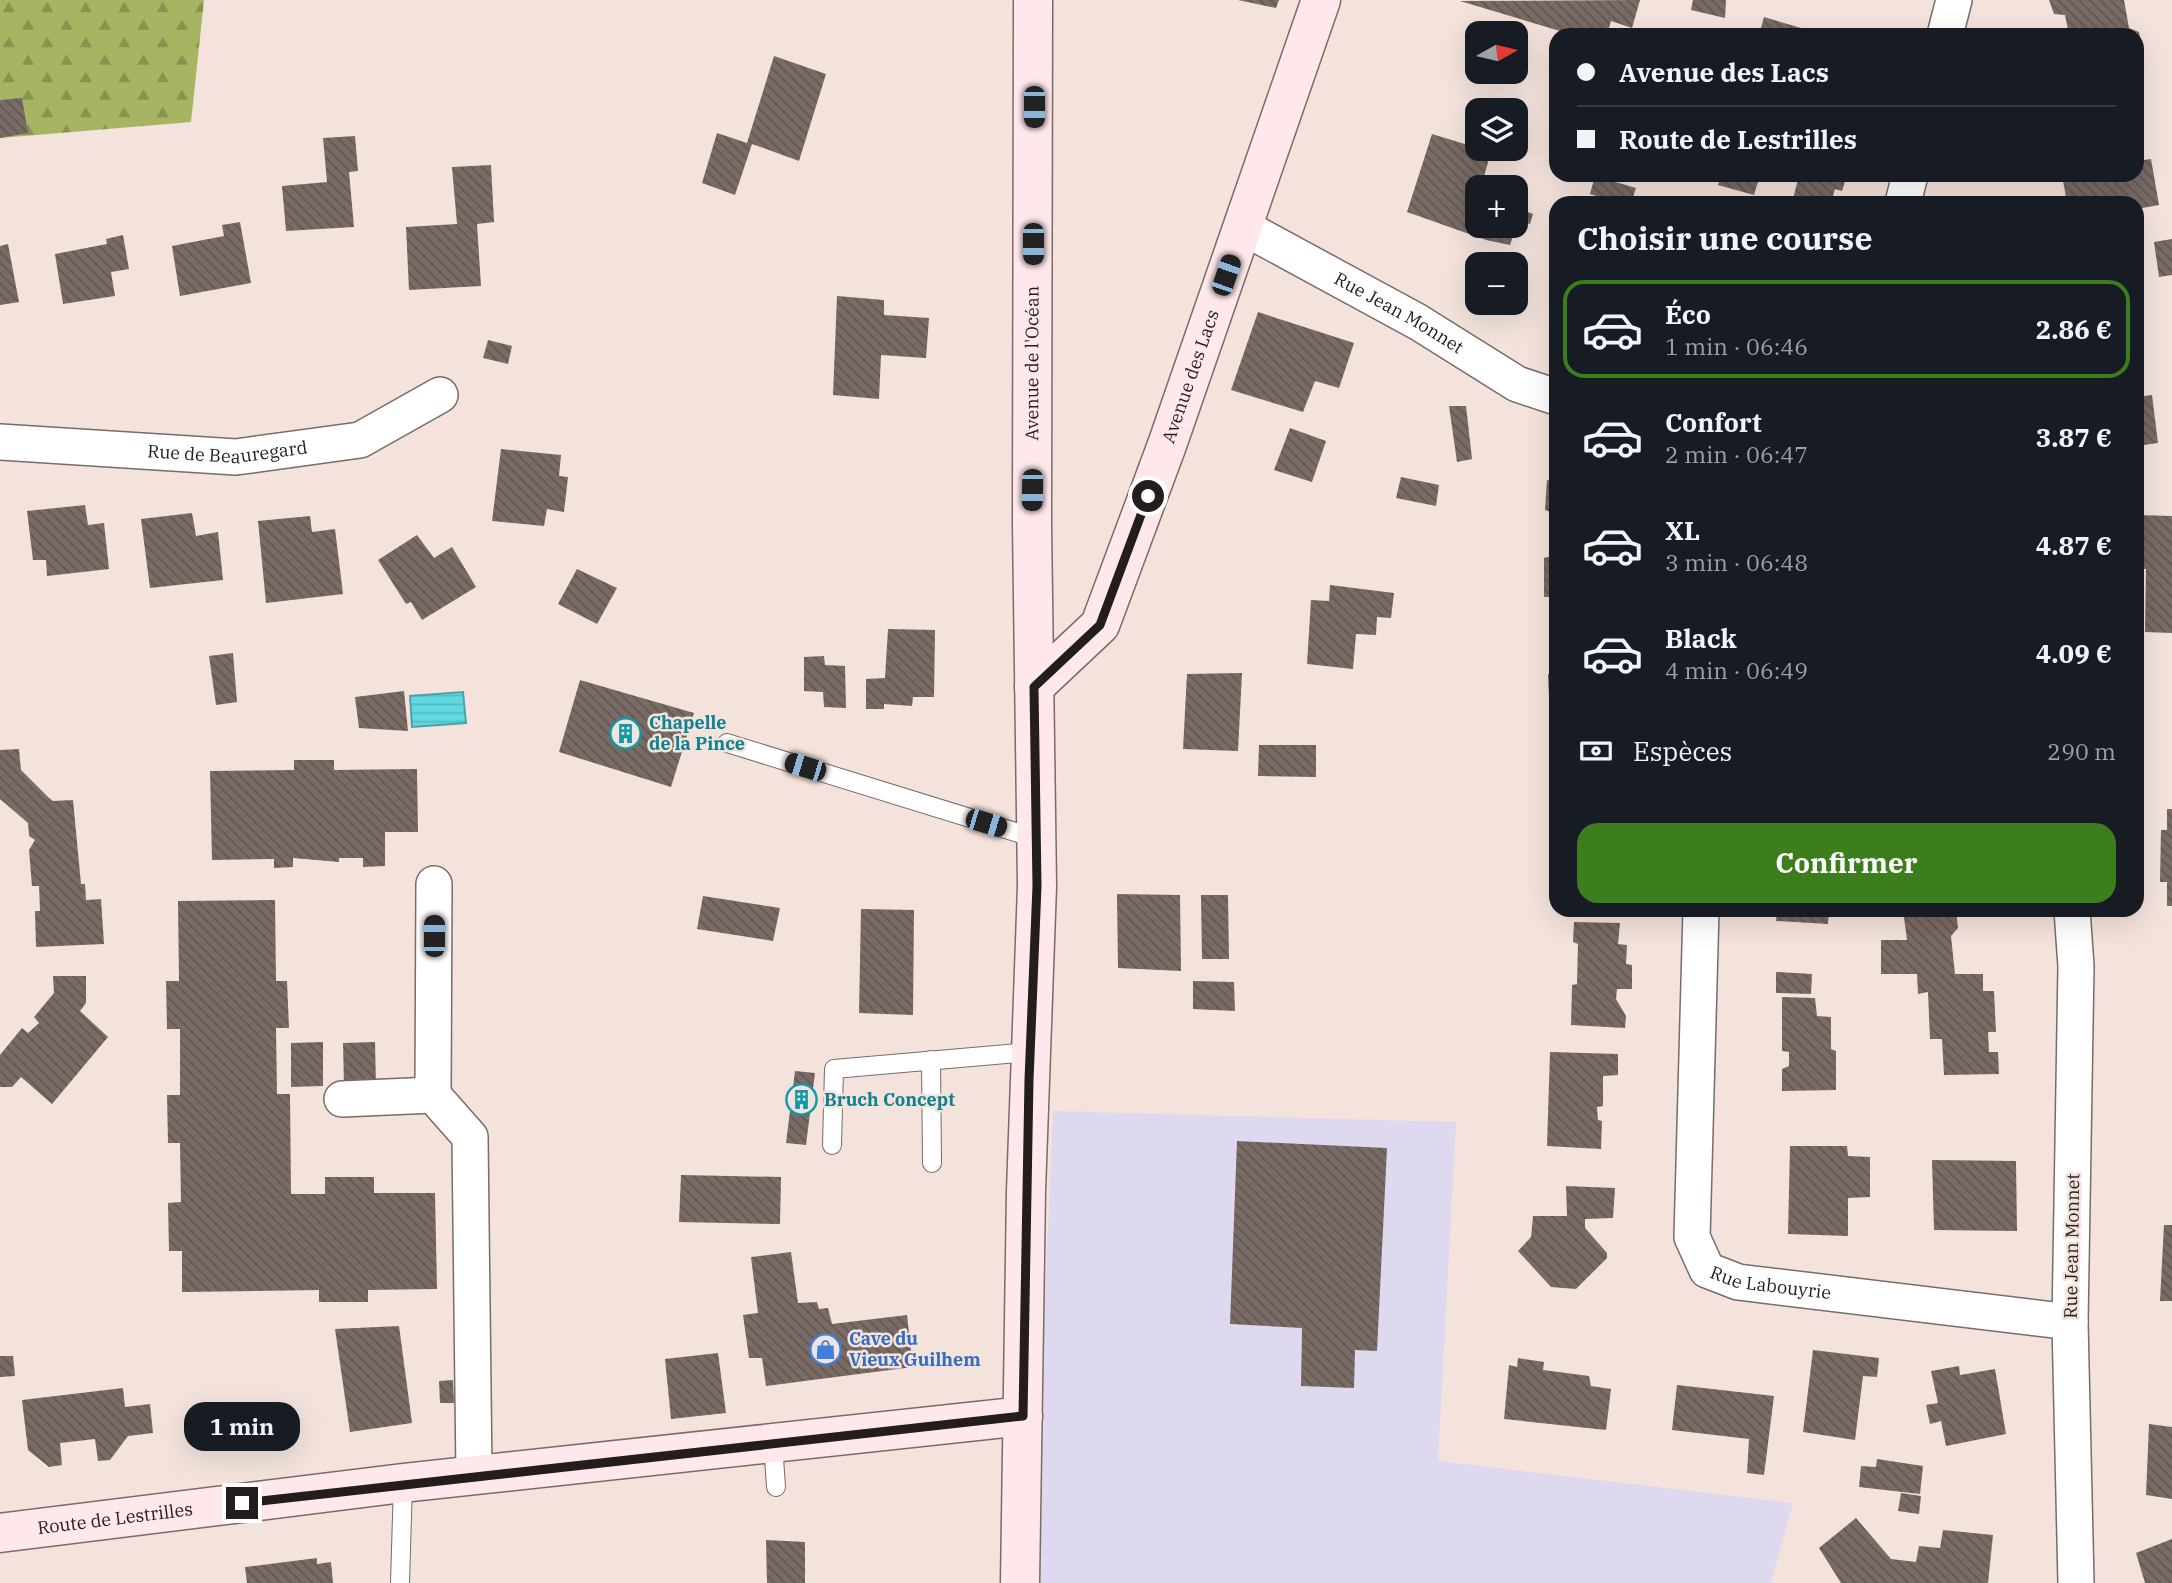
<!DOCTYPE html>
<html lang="fr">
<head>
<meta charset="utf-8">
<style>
	body { margin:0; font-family:"IBM Plex Serif",serif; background:#242831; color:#f1f3f6; height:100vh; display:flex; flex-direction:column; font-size:26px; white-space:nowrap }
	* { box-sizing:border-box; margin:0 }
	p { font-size:23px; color:#9ea1a6 }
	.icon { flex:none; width:38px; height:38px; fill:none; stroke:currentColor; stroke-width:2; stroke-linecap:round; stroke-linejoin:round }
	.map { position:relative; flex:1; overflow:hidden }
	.sheet { position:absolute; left:1549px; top:196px; width:595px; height:721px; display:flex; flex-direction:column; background:#171b24; border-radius:21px; box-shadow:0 7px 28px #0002 }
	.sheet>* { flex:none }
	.top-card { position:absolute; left:1549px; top:28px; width:595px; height:154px; border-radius:21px; box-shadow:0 7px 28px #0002; display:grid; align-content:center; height:154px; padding:0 28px; background:#171b24 }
	.needle { width:46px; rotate:82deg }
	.controls { position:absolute; left:1465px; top:21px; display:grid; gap:14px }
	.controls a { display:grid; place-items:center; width:63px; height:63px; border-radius:14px; background:#171b24; box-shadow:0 7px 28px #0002; font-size:35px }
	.end { position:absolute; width:32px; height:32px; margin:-16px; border:9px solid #231d1b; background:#fff; box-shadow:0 0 0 4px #fff }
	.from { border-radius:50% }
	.bubble { position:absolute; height:49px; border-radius:21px; background:#171b24; box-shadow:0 7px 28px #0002; font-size:23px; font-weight:700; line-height:49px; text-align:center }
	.car { position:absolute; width:21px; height:42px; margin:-21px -10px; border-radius:9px; box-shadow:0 0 5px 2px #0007; background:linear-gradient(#222 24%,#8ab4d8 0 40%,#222 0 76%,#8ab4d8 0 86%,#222 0) }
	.top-card b { display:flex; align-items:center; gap:24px; height:66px; font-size:26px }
	.top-card b+b { border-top:2px solid #363941 }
	.top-card i { width:18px; height:18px; background:#f1f3f6 }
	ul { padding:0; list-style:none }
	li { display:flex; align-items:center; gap:21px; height:98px; margin:0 14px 10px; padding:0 14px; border:4px solid transparent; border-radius:21px }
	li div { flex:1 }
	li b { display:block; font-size:26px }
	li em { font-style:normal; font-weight:700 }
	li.active { border-color:#3c7d1d }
	li>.icon { width:63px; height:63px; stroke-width:1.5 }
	h2 { padding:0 28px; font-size:32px; line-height:84px }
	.pay { display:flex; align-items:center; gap:18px; height:77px; padding:0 28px; font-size:26px }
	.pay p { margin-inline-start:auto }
	.cta { display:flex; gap:14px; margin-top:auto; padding:14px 28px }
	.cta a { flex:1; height:80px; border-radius:21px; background:#3c7d1d; color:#fff; font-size:28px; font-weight:700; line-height:80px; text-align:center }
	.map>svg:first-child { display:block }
	.commercial { fill:#ded9ef }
	.forest { fill:url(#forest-firs) }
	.water { fill:url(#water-rules); stroke:#4ea1a6; stroke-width:2 }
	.building { fill:url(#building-back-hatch) }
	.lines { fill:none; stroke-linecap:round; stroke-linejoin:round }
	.lane-casing { stroke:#796b65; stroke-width:20 }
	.street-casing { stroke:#796b65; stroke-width:38 }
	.secondary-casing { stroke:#796b65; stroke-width:41 }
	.lane { stroke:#fff; stroke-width:18 }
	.street { stroke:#fff; stroke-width:35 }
	.secondary { stroke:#fee8eb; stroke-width:38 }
	.route { stroke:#231d1b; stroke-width:9 }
	.labels { text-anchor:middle; stroke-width:5; stroke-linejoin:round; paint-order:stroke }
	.street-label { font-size:18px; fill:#231d1b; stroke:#f3e3dc }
	.culture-label { font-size:18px; font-weight:bold; fill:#0d838f; stroke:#f3e3dc; text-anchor:start }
	.shop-label { font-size:18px; font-weight:bold; fill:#366cbe; stroke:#f3e3dc; text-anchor:start }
</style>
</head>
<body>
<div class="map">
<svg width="2172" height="1583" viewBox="0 0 2172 1583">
	<defs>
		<pattern id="forest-firs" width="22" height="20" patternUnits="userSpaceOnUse" patternTransform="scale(1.75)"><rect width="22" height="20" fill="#a7b562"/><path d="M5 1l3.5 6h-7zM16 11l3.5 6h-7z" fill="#889350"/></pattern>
		<pattern id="water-rules" width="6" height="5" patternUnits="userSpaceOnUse" patternTransform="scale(1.75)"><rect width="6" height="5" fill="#60dae2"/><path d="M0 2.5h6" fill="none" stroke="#53bbc1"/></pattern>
		<pattern id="building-back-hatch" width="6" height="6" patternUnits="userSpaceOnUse" patternTransform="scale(1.75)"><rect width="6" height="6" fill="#796b65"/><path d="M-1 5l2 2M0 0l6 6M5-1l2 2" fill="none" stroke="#635752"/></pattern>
	</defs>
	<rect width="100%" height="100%" fill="#f3e3dc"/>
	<path class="commercial" d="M1053,1111L1456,1122L1438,1461L1793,1503L1771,1583H1033Z"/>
	<path class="forest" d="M0,0H204L191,122L0,138Z"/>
	<path class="water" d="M463,692L466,723L412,727L410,696Z"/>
	<g class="building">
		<path d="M1238,0H1279L1276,8Z"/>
		<path d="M1640,0L1632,28L1611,21L1607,35H1573L1460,1Z"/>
		<path d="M1693,0H1726L1725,18L1691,10Z"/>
		<path d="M2049,0H2124L2129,28L2139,32L2144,61L2137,62V35H2069L2065,15L2054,14Z"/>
		<path d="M1764,17L1808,30L1807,35H1759Z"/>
		<path d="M774,56L826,74L799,161L752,144L735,195L702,183L717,133L747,143Z"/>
		<path d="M22,98L28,133L0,138V100Z"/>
		<path d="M1432,134L1491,152L1481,187H1477V226H1516V207L1533,214L1530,224L1518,221L1510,245L1486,240L1407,212Z"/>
		<path d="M355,136L358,171L349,172L354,227L286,231L282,186L327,182L323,138Z"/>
		<path d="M2151,159L2159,205L2137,209V203L2132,201L2067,203L2062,175H2137V161Z"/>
		<path d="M491,165L494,222L477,224L481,286L409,290L406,227L457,224L452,167Z"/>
		<path d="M1721,175H1760L1754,195L1718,185Z"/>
		<path d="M1799,175H1847L1842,191L1835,189L1831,203H1792Z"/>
		<path d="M1595,176L1636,188L1631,203H1619L1590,194Z"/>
		<path d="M240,222L251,283L180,296L172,246L224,236L222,225Z"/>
		<path d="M123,235L129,269L111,272L115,296L63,304L55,254L107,244L106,239Z"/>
		<path d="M2172,239V275L2159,277L2154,242Z"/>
		<path d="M8,244L19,302L0,305V246Z"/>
		<path d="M837,296L884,300V315L929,318L926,358L881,355L879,399L833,395Z"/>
		<path d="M1258,312L1354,343L1339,388L1315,381L1303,412L1231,390Z"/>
		<path d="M488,340L512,346L508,364L483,358Z"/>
		<path d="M2152,395L2158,443L2137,446V397Z"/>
		<path d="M1449,406H1466L1472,459L1457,462Z"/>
		<path d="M1290,428L1326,441L1312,482L1274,470Z"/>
		<path d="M501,449L561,455L559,476L568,477L564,512L547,509L544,526L492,521Z"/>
		<path d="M1401,477L1439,485L1436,506L1396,498Z"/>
		<path d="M1547,480L1556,481V514L1545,510Z"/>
		<path d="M85,505L88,525L104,523L109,569L47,576L46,560H33L27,511Z"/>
		<path d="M192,513L196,536L218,532L223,580L150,588L141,519Z"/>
		<path d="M2137,515L2172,516V633L2145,632L2146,569L2137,568Z"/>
		<path d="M310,516L312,532L335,529L343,594L266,603L258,521Z"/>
		<path d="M1554,523L1556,597H1544V558L1552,556Z"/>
		<path d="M417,535L434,558L452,547L476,587L422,620L411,602L406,604L378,560Z"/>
		<path d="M577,569L617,588L597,624L558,604Z"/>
		<path d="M1330,585L1394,593L1391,618L1377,617L1376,635L1356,634L1353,669L1307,664L1311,600L1329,601Z"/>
		<path d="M888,629L935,630L934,697H913L912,706L884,704V709H866V679L885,678Z"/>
		<path d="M233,653L237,702L216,705L209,656Z"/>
		<path d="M824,656L825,665L845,666L846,708L824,707L823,692L804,691V657Z"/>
		<path d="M1242,673L1238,751L1183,749L1187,674Z"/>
		<path d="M1548,674H1556V721H1550Z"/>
		<path d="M580,680L694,713L671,787L559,752Z"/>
		<path d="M404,691L408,731L359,728L355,697Z"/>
		<path d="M1259,745H1316V777L1258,776Z"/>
		<path d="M19,749L21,770L48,797L53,801L73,800L81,884H85L86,900L101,899L104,944L36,947L35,911H40L39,886H32L29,850L35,840L29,836L28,823L0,799V750Z"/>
		<path d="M294,760H334V770L417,769L418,832H385V866L363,867V858H339V862L293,858V867L274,868V859L212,860L210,771L294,770Z"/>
		<path d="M2167,809H2172V906H2167V882H2160L2161,830H2167Z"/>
		<path d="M1117,894L1180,895L1181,971L1118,968Z"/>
		<path d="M1201,895H1228L1229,959H1202Z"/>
		<path d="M703,896L780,908L773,941L697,929Z"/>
		<path d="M275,900L276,981H287L289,1028H276L277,1094H290L291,1194H325V1177H374V1193H435L437,1289L368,1290V1302H319V1290L182,1292V1251H169L168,1203L181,1202L180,1143H168L167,1095H180V1029H167L166,981H179L178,901Z"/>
		<path d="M861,909L914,910L913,1015L859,1013Z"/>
		<path d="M1777,910H1829L1828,924L1776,921Z"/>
		<path d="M1903,910H1956L1958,928L1951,936L1955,974H1983V991H1994L1996,1032H1988L1989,1052H1998L1999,1074L1944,1075L1942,1039H1930L1928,992L1918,994L1917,974H1881V940H1907Z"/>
		<path d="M1574,922L1620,923L1618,944L1627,945L1626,964L1632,965V989H1617L1616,999L1626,1016L1625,1028L1571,1025L1572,985L1577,984L1578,944L1573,942Z"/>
		<path d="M1776,972L1812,974L1811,994L1776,993Z"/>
		<path d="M53,976H86V1003L80,1011L108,1037L52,1104L21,1077L12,1087H0V1055L22,1028L28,1033L39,1023L34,1017L54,993Z"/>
		<path d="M1193,981L1234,982L1235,1011L1193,1009Z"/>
		<path d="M1782,997L1815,998L1817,1016L1831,1017V1049L1836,1051V1090L1782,1091V1069L1789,1066V1052L1782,1051Z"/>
		<path d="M323,1042V1086L291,1087V1043Z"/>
		<path d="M375,1042L376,1086L344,1087L343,1043Z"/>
		<path d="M1550,1052L1618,1054V1075L1603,1076V1106L1597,1107L1598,1120L1602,1121L1601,1149L1547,1146Z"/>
		<path d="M795,1071L815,1073L806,1145L786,1143Z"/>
		<path d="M1237,1141L1387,1148L1377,1351L1355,1350L1354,1388L1301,1386L1302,1328L1230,1324Z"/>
		<path d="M1790,1146H1847L1848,1156L1870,1157V1197L1848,1198V1236L1788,1234Z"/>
		<path d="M1932,1160L2016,1161L2017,1231L1934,1230Z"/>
		<path d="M681,1175L781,1177L780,1224L679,1222Z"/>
		<path d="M1566,1186L1615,1188L1613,1218L1585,1219V1228L1607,1253V1258L1576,1289L1551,1287L1518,1251L1531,1237L1533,1216H1567Z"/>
		<path d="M2164,1225H2172V1301H2160Z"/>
		<path d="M791,1252L798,1303L817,1302L819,1309L828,1308L832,1324L907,1315L913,1367L766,1386L762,1358H749L743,1315L758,1313L751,1257Z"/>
		<path d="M399,1326L412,1423L350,1432L335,1329Z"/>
		<path d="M1813,1350L1879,1358L1877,1377L1863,1376L1855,1440L1803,1432Z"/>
		<path d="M718,1353L726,1413L671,1419L665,1359Z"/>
		<path d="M0,1356H13L15,1376L0,1377Z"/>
		<path d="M1518,1358L1544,1362L1543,1370L1589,1376L1591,1386L1611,1389L1606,1430L1504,1419L1509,1365L1517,1367Z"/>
		<path d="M1959,1366L1960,1375L1995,1369L2006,1434L1946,1446L1941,1421L1930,1424L1926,1405L1938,1403L1931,1371Z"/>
		<path d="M453,1380L454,1403H440L439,1381Z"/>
		<path d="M1677,1385L1774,1396L1764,1475L1747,1473L1749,1439L1672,1430Z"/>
		<path d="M123,1388L125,1407L150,1404L153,1433L128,1436L110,1460L98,1461L95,1439L60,1443L62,1465L49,1467L28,1450L22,1400Z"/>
		<path d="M2149,1424L2172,1427V1499L2146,1495Z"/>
		<path d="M1877,1459L1923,1466L1920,1494L1859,1487L1861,1466L1876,1467Z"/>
		<path d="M1901,1493L1921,1496L1919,1514L1898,1511Z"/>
		<path d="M1856,1518L1891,1559L1916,1562L1919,1546L1940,1548L1943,1530L1993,1535L1988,1583H1841L1819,1548Z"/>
		<path d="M2172,1539V1583H2145L2136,1553Z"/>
		<path d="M766,1540L805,1542V1583H767Z"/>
		<path d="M317,1558V1564L331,1562L333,1583H247L245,1567Z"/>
	</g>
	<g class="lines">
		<defs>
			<g id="lane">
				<path d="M727,743L1038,839"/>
				<path d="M931,1060L932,1163"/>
				<path d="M832,1145L834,1069L1030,1052"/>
				<path d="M773,1443L776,1487"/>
				<path d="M400,1583L403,1483"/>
			</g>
			<g id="street">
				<path d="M1945,35L1954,0"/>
				<path d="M1903,203L1910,175"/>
				<path id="s1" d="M1243,227L1418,322L1517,384L1556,397"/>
				<path id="s2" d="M0,442L236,457L360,440L440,395"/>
				<path d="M434,884L433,1095L470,1137L474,1475"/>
				<path id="s3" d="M1701,910L1692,1237L1707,1270L1738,1282L2070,1322"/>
				<path d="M2072,910L2076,966L2070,1322L2076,1583"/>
				<path d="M342,1099L433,1095"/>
			</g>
			<g id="secondary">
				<path id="s4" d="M1034,687L1100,625L1167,445L1321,0"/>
				<path id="s5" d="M0,1533L403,1483L1023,1416"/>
				<path id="s6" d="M1020,1583L1026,1191L1037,886L1032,524L1033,0"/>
			</g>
		</defs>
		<use href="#lane" class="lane-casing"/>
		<use href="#street" class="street-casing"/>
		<use href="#secondary" class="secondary-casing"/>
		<use href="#lane" class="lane"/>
		<use href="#street" class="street"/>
		<use href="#secondary" class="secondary"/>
	</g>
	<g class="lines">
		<path class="route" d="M242,1503L1023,1416L1029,1080L1037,886L1034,687L1100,625L1148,496"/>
	</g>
	<defs>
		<symbol id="building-ring" viewBox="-11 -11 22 22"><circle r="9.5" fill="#f3e3dc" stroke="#0f9aa8" stroke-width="1.5"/><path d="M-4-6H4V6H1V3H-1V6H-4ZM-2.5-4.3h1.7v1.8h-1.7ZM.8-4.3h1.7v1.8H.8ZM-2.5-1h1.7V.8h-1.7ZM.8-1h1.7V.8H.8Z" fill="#0f9aa8"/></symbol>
		<symbol id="shop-ring" viewBox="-11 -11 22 22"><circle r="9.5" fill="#f3e3dc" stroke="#3f7fe0" stroke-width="1.5"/><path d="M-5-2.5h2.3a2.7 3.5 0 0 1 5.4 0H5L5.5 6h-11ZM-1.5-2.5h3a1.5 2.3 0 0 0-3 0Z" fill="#3f7fe0"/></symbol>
	</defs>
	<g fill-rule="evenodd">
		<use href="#building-ring" x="608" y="716" width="35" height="35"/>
		<use href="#building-ring" x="784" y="1082" width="35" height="35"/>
		<use href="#shop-ring" x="808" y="1332" width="35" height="35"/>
	</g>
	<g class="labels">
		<g class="street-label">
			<text dy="6" stroke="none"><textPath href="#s1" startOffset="178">Rue Jean Monnet</textPath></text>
			<text dy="6" stroke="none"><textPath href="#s6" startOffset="1220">Avenue de l'Océan</textPath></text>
			<text dy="6" stroke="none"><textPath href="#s4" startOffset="355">Avenue des Lacs</textPath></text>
			<text dy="6" stroke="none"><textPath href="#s2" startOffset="228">Rue de Beauregard</textPath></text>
			<text transform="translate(2072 1246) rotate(-89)" y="6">Rue Jean Monnet</text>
			<text dy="6" stroke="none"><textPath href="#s3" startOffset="429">Rue Labouyrie</textPath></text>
			<text dy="6" stroke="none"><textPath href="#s5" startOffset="116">Route de Lestrilles</textPath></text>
		</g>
		<g class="culture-label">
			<text x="649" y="729">Chapelle<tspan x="649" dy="21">de la Pince</tspan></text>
			<text x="824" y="1106">Bruch Concept</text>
		</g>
		<g class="shop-label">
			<text x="849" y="1345">Cave du<tspan x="849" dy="21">Vieux Guilhem</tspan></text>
		</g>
	</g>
</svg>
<div class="controls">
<a><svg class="needle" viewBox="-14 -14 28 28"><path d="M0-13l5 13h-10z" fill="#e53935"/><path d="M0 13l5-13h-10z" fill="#9ea1a6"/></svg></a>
<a><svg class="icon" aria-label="layers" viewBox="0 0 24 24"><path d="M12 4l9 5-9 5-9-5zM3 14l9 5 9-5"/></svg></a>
<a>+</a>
<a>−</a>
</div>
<i class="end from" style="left:1148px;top:496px"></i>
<i class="end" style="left:242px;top:1503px"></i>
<div class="bubble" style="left:184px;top:1402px;width:116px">1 min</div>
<i class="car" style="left:1034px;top:107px;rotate:180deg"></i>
<i class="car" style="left:1033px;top:244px;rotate:180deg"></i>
<i class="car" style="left:1226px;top:275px;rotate:19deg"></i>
<i class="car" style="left:1032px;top:490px;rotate:181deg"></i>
<i class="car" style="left:805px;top:767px;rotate:287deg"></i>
<i class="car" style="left:986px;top:823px;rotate:107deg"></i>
<i class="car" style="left:434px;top:936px;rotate:0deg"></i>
<div class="top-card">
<b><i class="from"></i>Avenue des Lacs</b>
<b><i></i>Route de Lestrilles</b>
</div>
<section class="sheet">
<h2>Choisir une course</h2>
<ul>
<li class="active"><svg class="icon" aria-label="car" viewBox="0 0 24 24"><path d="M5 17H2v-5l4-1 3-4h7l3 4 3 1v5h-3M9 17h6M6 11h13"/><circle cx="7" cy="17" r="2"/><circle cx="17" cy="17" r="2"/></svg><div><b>Éco</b><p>1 min · 06:46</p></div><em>2.86 €</em></li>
<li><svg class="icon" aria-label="car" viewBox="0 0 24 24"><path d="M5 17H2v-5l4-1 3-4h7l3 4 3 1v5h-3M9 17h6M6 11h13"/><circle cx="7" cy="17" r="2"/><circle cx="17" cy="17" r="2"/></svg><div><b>Confort</b><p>2 min · 06:47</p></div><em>3.87 €</em></li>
<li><svg class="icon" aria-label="car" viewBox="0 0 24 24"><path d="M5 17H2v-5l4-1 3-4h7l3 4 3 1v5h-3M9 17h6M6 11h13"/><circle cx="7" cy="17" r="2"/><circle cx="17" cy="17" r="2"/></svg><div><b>XL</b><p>3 min · 06:48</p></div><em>4.87 €</em></li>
<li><svg class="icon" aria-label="car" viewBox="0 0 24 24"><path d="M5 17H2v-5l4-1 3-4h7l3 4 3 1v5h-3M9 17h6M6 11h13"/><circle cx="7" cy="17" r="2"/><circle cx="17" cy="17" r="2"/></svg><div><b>Black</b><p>4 min · 06:49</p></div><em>4.09 €</em></li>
</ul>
<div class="pay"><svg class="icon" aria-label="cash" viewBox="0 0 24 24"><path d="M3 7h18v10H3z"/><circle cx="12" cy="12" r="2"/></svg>Espèces<p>290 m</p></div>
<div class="cta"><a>Confirmer</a></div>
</section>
</div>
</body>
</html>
